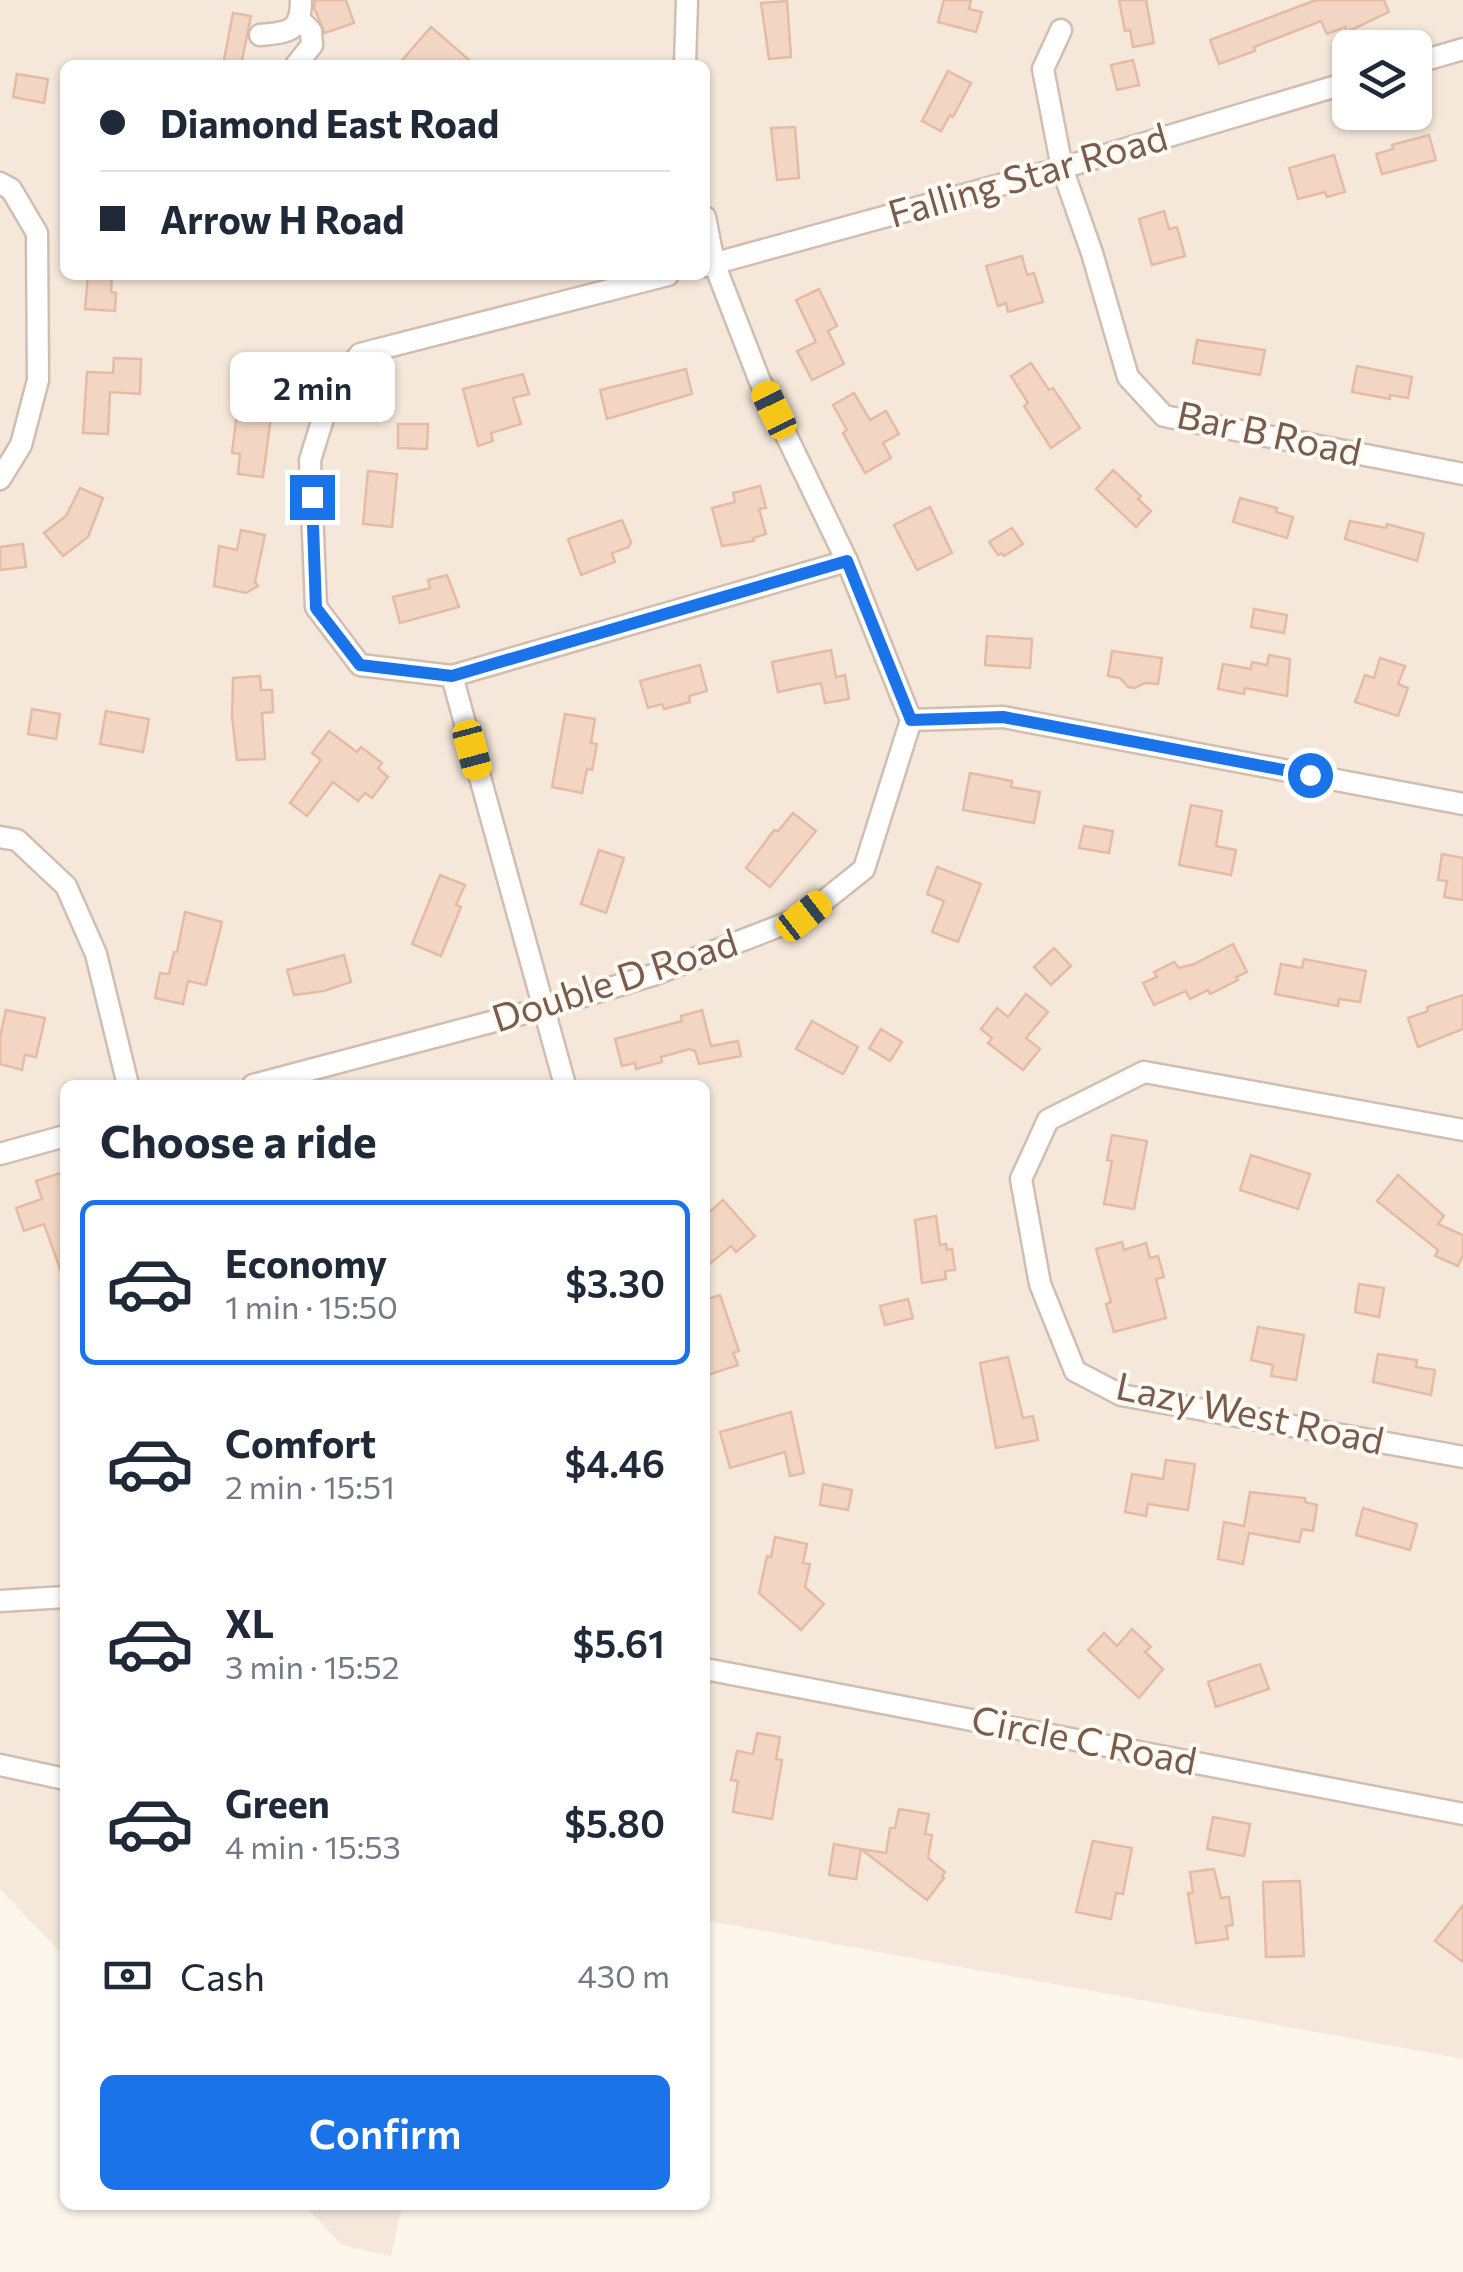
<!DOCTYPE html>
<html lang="en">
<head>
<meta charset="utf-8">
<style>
	body { margin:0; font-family:Commissioner,sans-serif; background:#f6f6f7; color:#1f2937; height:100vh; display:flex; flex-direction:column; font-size:38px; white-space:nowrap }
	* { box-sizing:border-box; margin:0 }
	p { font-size:32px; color:#747a83 }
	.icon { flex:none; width:55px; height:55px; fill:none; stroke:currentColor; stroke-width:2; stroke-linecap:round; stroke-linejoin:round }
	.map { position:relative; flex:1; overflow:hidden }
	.details { position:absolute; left:60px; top:1080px; width:650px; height:1130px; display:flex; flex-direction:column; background:#fff; border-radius:15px; box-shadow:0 2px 8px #0004 }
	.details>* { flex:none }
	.banner { position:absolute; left:60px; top:60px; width:650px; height:220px; border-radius:15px; box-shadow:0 2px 8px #0004; display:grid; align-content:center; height:220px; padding:0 40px; background:#fff }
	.fabs { position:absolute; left:1332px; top:30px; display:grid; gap:20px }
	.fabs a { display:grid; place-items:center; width:100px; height:100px; border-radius:15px; background:#fff; box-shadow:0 2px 8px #0004; font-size:50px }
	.end { position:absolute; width:45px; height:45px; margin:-22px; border:12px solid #1a73e8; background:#fff; box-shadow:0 0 0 5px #fff }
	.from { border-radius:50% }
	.bubble { position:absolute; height:70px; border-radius:15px; background:#fff; box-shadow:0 2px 8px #0004; font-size:32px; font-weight:600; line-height:70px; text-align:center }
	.car { position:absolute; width:30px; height:60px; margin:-30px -15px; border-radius:12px; box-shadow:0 0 8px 2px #0007; background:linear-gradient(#f5c518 24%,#345 0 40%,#f5c518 0 76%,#345 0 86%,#f5c518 0) }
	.banner b { display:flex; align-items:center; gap:35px; height:95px; font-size:38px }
	.banner b+b { border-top:2px solid #e0e1e3 }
	.banner i { width:25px; height:25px; background:#1f2937 }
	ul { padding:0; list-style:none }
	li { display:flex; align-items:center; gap:30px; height:165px; margin:0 20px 15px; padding:0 20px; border:5px solid transparent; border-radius:15px }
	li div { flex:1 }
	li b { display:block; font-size:38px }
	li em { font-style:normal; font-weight:600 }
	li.selected { border-color:#1a73e8 }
	li>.icon { width:90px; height:90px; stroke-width:1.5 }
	h2 { padding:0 40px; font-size:45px; line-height:120px }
	.pay { display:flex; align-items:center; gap:25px; height:110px; padding:0 40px; font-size:38px }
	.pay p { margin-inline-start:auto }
	.cta { display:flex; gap:20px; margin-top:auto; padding:20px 40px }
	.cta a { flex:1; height:115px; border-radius:15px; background:#1a73e8; color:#fff; font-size:40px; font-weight:600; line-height:115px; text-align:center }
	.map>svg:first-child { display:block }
	.residential { fill:#f5e8da; fill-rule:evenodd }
	.building { fill:#f3d5c3; stroke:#e6bba3; stroke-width:2.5 }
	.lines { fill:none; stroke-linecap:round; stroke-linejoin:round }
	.minor-casing { stroke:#d1beb0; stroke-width:25 }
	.minor { stroke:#fff; stroke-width:20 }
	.route { stroke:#1a73e8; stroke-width:12 }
	.labels { text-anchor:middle; stroke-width:8; stroke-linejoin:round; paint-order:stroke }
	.street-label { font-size:38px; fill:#7a5c4d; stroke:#fffaf3 }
</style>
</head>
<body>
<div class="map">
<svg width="1463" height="2272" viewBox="0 0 1463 2272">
	<rect width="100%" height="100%" fill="#fdf6ec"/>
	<g class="residential">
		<path d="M0,0H1463V2059L705,1920V1085H65V1957L0,1889ZM1350,48H1415V112H1350ZM65,65H705V275H65Z"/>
		<path d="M304,2205H402L391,2256L342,2245Z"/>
	</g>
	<g class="building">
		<path d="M315,0H346L354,23L325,33L314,8Z"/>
		<path d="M944,0H971L969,9L982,12L976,32L938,22Z"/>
		<path d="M1119,0H1146L1154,43L1133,47L1130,30L1125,31Z"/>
		<path d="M1316,0H1384L1389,12L1347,32L1345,27L1327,34L1321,21L1254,47L1255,51L1219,64L1210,40Z"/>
		<path d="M787,1L791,57L769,59L761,3Z"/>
		<path d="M233,13L251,16L241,65H223Z"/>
		<path d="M431,27L475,65H398Z"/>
		<path d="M1133,60L1139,85L1117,90L1111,65Z"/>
		<path d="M948,71L971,83L953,117L950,115L941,131L922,121Z"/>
		<path d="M17,74L48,79L44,103L13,97Z"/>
		<path d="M795,127L799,178L777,180L771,128Z"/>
		<path d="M1429,135L1436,160L1382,174L1376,154L1393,149L1392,145Z"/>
		<path d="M1334,155L1345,192L1327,197L1325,192L1298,199L1289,168Z"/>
		<path d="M1164,211L1169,229L1177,227L1185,256L1152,265L1139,219Z"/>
		<path d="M1022,256L1027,275L1034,273L1043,302L1008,312L1006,303L998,306L986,266Z"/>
		<path d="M88,275H112L111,292L116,293L115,311L85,309Z"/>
		<path d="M819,289L837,326L828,331L844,364L812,380L797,351L816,342L796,300Z"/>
		<path d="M1197,340L1265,350L1260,375L1193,363Z"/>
		<path d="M114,358L141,359L140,394L110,392L108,434L83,433L87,372L113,373Z"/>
		<path d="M1031,363L1049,390L1053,388L1080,428L1051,448L1024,406L1028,403L1011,376Z"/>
		<path d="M1357,366L1412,377L1408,398L1390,395V399L1352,392Z"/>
		<path d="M686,369L692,394L607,419L600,390Z"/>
		<path d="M523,374L529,394L513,398L521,424L491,433L493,441L478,446L463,389Z"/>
		<path d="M240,389L274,394L263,477L238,474L240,454L232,453Z"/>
		<path d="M854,393L870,420L886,411L899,434L883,443L891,458L865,473L843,433L847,430L833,405Z"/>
		<path d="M398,424H428L427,449L398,448Z"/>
		<path d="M1113,470L1141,496L1138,499L1151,511L1136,527L1096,489Z"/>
		<path d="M368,471L397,474L392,527L363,524Z"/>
		<path d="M760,486L766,508L759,509L766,534L753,538L754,541L722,546L712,508L735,502L733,493Z"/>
		<path d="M80,488L103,498L88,537L63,556L44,533L66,516Z"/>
		<path d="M1240,498L1277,508L1276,512L1293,517L1287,538L1233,522Z"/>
		<path d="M930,507L952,553L917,570L894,525Z"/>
		<path d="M622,520L631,542L629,547L612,553L615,562L581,575L568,539Z"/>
		<path d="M1350,521L1386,528L1387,524L1424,534L1417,561L1345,539Z"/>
		<path d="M1012,528L1023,544L1004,556L1001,553L998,555L989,542Z"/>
		<path d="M241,530L265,535L255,582L258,586L246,593L214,586L219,546L237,550Z"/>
		<path d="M23,544L26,567L0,570V547Z"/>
		<path d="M447,575L459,607L400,623L393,597L430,588L428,580Z"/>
		<path d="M1254,609L1287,615L1284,633L1251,627Z"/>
		<path d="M987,636L1032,639L1030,668L985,665Z"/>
		<path d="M831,650L836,677L845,675L849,699L825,703L821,683L778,692L772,662Z"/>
		<path d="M1112,651L1162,658L1158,684L1145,683L1135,688L1128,687L1120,678L1108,676Z"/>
		<path d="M1269,655L1290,659L1287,696L1245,688L1244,694L1218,689L1223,664L1251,669L1252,662L1267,665Z"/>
		<path d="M1380,658L1405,666L1398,684L1408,688L1398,716L1355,702L1365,675L1374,678Z"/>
		<path d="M700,665L707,691L689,696L690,702L664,709L662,704L648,708L640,681Z"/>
		<path d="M260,676L261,690H272L273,712L262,713L265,759L237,760L232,717L233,678Z"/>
		<path d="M32,709L60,714L56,739L28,734Z"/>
		<path d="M106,711L149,719L143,752L100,744Z"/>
		<path d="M565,714L595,719L591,743L597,744L592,770L587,769L582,793L552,787Z"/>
		<path d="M329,731L357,752L361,747L382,763L378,768L388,777L372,798L365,793L358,801L333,782L307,816L290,803L321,760L312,753Z"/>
		<path d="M970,773L1012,781L1011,787L1040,792L1034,823L963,810Z"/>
		<path d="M1191,805L1222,811L1216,846L1236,850L1231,875L1179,865Z"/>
		<path d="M793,813L816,831L770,887L746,868L774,830L778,831Z"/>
		<path d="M1084,826L1113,831L1109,853L1079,848Z"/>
		<path d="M599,850L624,858L606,913L581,904Z"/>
		<path d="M1442,854L1463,858V900L1444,897L1447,881L1438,880Z"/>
		<path d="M937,867L981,884L958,942L932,932L944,901L927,894Z"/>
		<path d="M440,875L465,885L456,905L461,907L441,956L412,944Z"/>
		<path d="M185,912L222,922L206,985L188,981L183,1004L155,998L160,973L169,974L174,952H177Z"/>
		<path d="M1233,944L1247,972L1236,977L1238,980L1210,994L1208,990L1190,999L1186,991L1154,1005L1143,983L1157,977L1154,972L1174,962L1179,968L1194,964Z"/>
		<path d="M1054,948L1071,966L1051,985L1034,967Z"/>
		<path d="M344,955L351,982L324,991L294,995L287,970Z"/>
		<path d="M1304,959L1366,971L1360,1002L1339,999L1338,1006L1275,994L1281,964L1302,968Z"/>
		<path d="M1026,994L1048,1012L1026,1038L1040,1049L1023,1070L988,1043L992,1038L981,1029L997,1008L1008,1017Z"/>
		<path d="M1463,995V1029L1418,1047L1408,1018L1428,1011L1427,1007Z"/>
		<path d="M6,1010L45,1018L36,1057L25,1055L22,1070L0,1064V1037Z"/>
		<path d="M702,1010L711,1046L738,1041L741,1056L699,1064L695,1051L690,1049L661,1057L662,1062L636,1069L635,1063L622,1066L615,1039L682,1021L681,1016Z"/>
		<path d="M812,1021L858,1047L843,1074L796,1049Z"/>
		<path d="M881,1029L902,1042L890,1061L869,1048Z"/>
		<path d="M1112,1135L1147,1141L1134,1209L1104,1204L1112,1161L1107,1160Z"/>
		<path d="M1251,1155L1310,1174L1298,1209L1240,1190Z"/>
		<path d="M60,1173L65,1188L63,1277L44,1224L24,1231L16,1208L42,1199L36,1181Z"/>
		<path d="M1398,1175L1444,1216L1438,1224L1463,1235V1255L1458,1266L1435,1256L1438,1250L1377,1201Z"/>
		<path d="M723,1200L755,1236L736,1252L731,1246L705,1268V1216Z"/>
		<path d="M936,1216L940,1245L946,1244L947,1250L952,1249L955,1270L945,1271L946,1279L922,1283L915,1220Z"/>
		<path d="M1122,1242L1124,1250L1146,1243L1150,1258L1158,1256L1164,1277L1156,1279L1166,1318L1114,1332L1106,1304L1111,1302L1096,1249Z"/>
		<path d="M1359,1284L1384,1288L1379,1317L1355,1312Z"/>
		<path d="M720,1295L739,1351L733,1353L738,1365L705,1376V1300Z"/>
		<path d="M908,1299L913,1318L885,1325L880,1306Z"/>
		<path d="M1258,1327L1304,1335L1296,1380L1271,1376L1273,1365L1251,1360Z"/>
		<path d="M1378,1354L1417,1360L1416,1367L1435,1370L1431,1395L1373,1382Z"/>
		<path d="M1008,1357L1023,1418L1033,1416L1038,1440L996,1448L980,1363Z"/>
		<path d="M791,1412L804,1473L790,1476L785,1452L730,1468L720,1432Z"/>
		<path d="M1166,1460L1195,1464L1188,1510L1148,1504L1146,1516L1125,1512L1132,1474L1163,1479Z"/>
		<path d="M823,1484L852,1490L848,1510L820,1505Z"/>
		<path d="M1250,1492L1305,1498V1502L1317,1505L1313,1531L1302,1529L1299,1542L1249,1533L1243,1564L1218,1559L1224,1522L1244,1526Z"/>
		<path d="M1363,1508L1417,1524L1410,1550L1356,1535Z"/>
		<path d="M775,1537L807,1544L803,1563L810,1564L805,1587L824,1604L801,1630L759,1593L767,1556L771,1557Z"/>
		<path d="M1132,1629L1151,1647L1145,1652L1163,1669L1139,1698L1088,1650L1104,1633L1117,1646Z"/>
		<path d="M1260,1664L1269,1689L1216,1707L1208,1682Z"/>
		<path d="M757,1733L780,1737L776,1759L782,1760L772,1819L733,1812L738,1781L731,1780L737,1751L753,1754Z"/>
		<path d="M899,1809L929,1814L925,1834L932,1835L928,1858L945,1872L942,1876L944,1878L927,1900L861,1849L886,1853L890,1828H895Z"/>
		<path d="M1213,1817L1250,1824L1244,1856L1207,1849Z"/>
		<path d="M1093,1841L1132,1848L1123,1894L1116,1893L1111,1919L1076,1912Z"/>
		<path d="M834,1844L861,1849L856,1879L829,1875Z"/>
		<path d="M1214,1869L1221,1898L1229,1897L1233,1925L1226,1926L1228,1939L1196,1943L1188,1893H1193L1190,1872Z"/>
		<path d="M1300,1881L1304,1956L1266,1957L1263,1882Z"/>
		<path d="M1463,1905V1962L1435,1941Z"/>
	</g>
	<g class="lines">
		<defs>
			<g id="minor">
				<path d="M1061,30L1043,69L1062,168L1092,253L1128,377L1164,416L1463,474"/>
				<path d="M260,35C288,32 301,33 301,0"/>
				<path d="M1415,63L1463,49"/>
				<path d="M296,65L312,45L311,31L300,20"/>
				<path d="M685,65L687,0"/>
				<path d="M0,183L11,189L37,233L38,380L21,445L0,479"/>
				<path d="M705,266L1062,168L1350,82"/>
				<path d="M452,676L847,561"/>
				<path d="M911,720L1003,717L1463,804"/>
				<path d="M0,837L17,840L66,886L96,954L128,1085"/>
				<path d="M253,1085L544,1008L653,975L805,916L864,869L911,720L847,561L759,379L714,263L705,217"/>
				<path d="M565,1085L452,676L360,665L316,607L310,460L331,393L360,354L668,275"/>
				<path d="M1463,1130L1144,1072L1048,1120L1021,1179L1040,1284L1075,1371L1121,1395L1463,1457"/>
				<path d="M0,1154L65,1136"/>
				<path d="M0,1601L65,1597"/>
				<path d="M705,1669L1463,1814"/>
				<path d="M0,1765L65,1779"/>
			</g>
		</defs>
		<use href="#minor" class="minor-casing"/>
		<use href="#minor" class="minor"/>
	</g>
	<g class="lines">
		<path class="route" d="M312,497L316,608L360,665L452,676L847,561L911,720L1003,717L1310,775"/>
	</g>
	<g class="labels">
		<g class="street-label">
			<text transform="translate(1028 176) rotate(-16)" y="13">Falling Star Road</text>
			<text transform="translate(1269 434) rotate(12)" y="13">Bar B Road</text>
			<text transform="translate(615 981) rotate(-18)" y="13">Double D Road</text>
			<text transform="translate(1250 1414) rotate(12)" y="13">Lazy West Road</text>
			<text transform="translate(1084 1741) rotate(11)" y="13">Circle C Road</text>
		</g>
	</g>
</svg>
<div class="fabs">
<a><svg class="icon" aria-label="layers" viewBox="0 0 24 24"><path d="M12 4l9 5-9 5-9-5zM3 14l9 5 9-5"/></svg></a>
</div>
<i class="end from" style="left:1310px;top:775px"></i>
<i class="end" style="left:312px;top:497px"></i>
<div class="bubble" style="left:230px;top:352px;width:165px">2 min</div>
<i class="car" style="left:774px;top:410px;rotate:334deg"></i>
<i class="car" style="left:472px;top:750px;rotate:165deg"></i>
<i class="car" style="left:804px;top:916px;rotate:52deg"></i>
<div class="banner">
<b><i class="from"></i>Diamond East Road</b>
<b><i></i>Arrow H Road</b>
</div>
<section class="details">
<h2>Choose a ride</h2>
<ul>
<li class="selected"><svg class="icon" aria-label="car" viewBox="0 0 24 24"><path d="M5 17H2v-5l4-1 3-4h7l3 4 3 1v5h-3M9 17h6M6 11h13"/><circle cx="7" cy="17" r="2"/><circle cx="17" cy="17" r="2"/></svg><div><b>Economy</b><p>1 min · 15:50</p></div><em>$3.30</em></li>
<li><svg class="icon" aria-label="car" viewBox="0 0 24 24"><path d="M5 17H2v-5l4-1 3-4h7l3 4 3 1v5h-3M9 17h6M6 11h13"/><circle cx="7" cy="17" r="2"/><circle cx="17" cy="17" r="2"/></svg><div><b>Comfort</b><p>2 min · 15:51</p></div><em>$4.46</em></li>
<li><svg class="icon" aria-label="car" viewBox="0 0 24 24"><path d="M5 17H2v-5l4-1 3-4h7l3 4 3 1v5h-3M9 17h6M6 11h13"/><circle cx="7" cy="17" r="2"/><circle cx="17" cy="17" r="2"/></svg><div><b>XL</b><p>3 min · 15:52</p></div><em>$5.61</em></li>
<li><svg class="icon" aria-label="car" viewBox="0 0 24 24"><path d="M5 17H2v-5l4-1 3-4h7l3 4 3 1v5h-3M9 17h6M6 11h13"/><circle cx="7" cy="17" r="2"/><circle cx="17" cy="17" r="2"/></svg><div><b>Green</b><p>4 min · 15:53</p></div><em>$5.80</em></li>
</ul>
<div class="pay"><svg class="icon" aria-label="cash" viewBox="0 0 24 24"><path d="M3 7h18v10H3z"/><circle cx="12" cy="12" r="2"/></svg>Cash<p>430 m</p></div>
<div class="cta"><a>Confirm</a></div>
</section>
</div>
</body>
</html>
